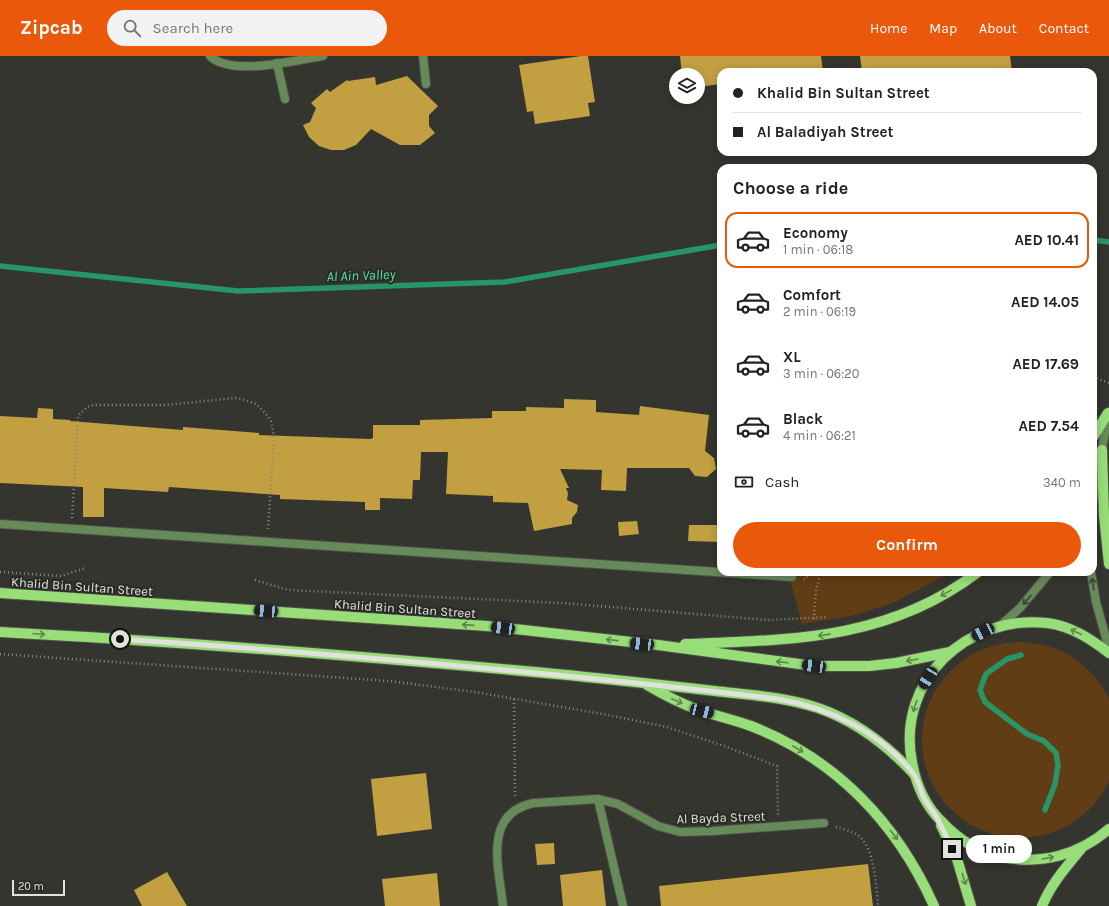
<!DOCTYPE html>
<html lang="en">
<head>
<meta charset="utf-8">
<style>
	body { margin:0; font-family:Karla,sans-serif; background:#f2f2f2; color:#222; height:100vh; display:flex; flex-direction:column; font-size:15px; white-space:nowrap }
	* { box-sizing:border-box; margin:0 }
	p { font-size:13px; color:#767676 }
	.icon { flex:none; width:22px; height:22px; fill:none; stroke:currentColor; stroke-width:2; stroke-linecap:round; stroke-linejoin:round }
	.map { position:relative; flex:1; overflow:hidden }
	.sheet { position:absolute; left:717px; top:108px; width:380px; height:412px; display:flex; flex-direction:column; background:#fff; border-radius:12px; box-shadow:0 2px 10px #0003 }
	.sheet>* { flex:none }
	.top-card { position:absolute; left:717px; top:12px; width:380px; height:88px; border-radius:12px; box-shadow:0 2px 10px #0003; display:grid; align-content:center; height:88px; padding:0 16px; background:#fff }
	.fabs { position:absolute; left:669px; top:12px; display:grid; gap:8px }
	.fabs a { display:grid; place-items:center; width:36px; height:36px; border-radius:50%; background:#fff; box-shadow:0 2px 10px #0003; font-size:20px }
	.scale { position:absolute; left:12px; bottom:10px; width:53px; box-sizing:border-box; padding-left:4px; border:2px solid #e1e2dd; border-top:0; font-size:11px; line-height:14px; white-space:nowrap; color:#e1e2dd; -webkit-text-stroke:3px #2a2b24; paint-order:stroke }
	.end { position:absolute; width:18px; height:18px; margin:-9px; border:5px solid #e1e2dd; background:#111; box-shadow:0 0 0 2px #111 }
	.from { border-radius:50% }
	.bubble { position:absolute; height:28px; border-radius:14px; background:#fff; box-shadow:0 2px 10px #0003; font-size:13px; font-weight:700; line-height:28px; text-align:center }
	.car { position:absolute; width:12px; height:24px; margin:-12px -6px; border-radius:5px; box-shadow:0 0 3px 1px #0007; background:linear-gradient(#222 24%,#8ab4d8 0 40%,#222 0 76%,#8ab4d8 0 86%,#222 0) }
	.top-card b { display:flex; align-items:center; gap:14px; height:38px; font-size:15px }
	.top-card b+b { border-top:1px solid #e0e0e0 }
	.top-card i { width:10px; height:10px; background:#222 }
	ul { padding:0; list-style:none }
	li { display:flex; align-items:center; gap:12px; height:56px; margin:0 8px 6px; padding:0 8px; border:2px solid transparent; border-radius:12px }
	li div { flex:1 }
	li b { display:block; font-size:15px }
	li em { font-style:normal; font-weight:700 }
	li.selected { border-color:#ea580c }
	li>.icon { width:36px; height:36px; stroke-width:1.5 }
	h2 { padding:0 16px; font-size:18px; line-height:48px }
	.pay { display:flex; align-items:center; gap:10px; height:44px; padding:0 16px; font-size:15px }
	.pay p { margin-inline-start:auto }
	.primary-button { display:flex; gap:8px; margin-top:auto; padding:8px 16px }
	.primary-button a { flex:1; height:46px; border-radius:24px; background:#ea580c; color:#fff; font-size:16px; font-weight:700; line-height:46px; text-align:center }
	header { display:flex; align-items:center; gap:24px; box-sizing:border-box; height:56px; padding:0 20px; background:#ea580c; color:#fff }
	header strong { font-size:19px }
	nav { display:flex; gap:22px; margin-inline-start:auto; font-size:14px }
	.search { width:280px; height:36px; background:#f2f2f2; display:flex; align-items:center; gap:10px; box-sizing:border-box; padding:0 14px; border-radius:22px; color:#767676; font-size:15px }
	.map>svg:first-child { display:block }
	.green { fill:#613d15 }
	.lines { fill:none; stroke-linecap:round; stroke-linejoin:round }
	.stream { stroke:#289568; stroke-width:5.5 }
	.building { fill:#c29f40 }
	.lane-casing { stroke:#50514a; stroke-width:10 }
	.street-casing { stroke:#50514a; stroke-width:10 }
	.primary-casing { stroke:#50514a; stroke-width:12 }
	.path { stroke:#898a84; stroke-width:2.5; stroke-dasharray:1 3; stroke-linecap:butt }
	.lane { stroke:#678a59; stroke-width:8 }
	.street { stroke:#678a59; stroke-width:8 }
	.primary { stroke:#97de79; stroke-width:10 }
	.oneway { stroke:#394331 }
	.oneway2 { stroke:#60844e }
	.route { stroke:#e1e2dd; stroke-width:5 }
	.labels { text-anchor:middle; stroke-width:4; stroke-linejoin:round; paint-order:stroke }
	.street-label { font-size:13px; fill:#e1e2dd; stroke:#2a2b24 }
	.water-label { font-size:14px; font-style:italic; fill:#54e0a3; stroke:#2a2b24 }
</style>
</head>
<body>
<header>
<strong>Zipcab</strong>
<div class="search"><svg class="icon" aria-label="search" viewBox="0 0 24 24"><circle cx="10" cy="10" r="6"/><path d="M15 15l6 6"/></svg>Search here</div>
<nav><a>Home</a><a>Map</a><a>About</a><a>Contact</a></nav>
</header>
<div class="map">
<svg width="1109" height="850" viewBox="0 0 1109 850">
	<rect width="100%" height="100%" fill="#34352e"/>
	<g class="green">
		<path d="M788,516H951L893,547L855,559L802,568Z"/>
		<circle cx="1020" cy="684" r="98"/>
	</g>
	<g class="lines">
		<g class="stream">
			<path d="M1093,184L1109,186"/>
			<path d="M0,210L238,235L505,226L721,189"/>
			<path d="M1021,599L1007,603L986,618L980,634L985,646L1027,678L1044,685L1056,697L1058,709L1055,728L1045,754"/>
		</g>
	</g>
	<g class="building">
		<path d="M581,0H588L595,46L588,47L590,60L535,68L533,55L527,56L519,9Z"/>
		<path d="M680,0H821L823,16H721V28L698,31V19H682Z"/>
		<path d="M860,0H1010L1012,16H862Z"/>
		<path d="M407,20L438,50L429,59V70L435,77L420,89H400L371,73L356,89L344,94H331L319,90L309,81L303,69L310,66L316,52L311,47L327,33L330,36L347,24L348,25L375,21L376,29Z"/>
		<path d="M564,343L596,344V356L639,359L640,350L709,359L705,395L714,402L716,413L707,421L695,420L689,412H627L626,435L601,434L602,414L560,413L569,432H566L568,437L567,444L578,449L577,456L572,462V468L534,475L528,447L493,446V440L446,438L448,396H421L420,424H413L412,443L380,442V454H365V446L280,443V439L169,431L168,436L104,432V461H83V431L0,427V360L37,362L38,352L53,353V363L70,364V365L183,374V371L259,377V379L370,383L373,382V369H420V364L492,362V355H526V351L564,352Z"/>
		<path d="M637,465L639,478L619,480L618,466Z"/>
		<path d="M689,469H721V486L688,485Z"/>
		<path d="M426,717L432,773L377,780L371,723Z"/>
		<path d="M554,787L555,808L537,809L535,788Z"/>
		<path d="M868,808L873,850H661L659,830Z"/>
		<path d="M602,814L606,850H563L560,819Z"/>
		<path d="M167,816L187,850H142L134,834Z"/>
		<path d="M437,817L440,850H385L382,823Z"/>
	</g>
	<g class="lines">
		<defs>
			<g id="lane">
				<path d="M423,0L426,28"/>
				<path d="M277,7L285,43"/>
				<path d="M598,743L623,850"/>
			</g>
			<g id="street">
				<path d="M210,0C232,21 294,4 323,0"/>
				<path d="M1093,445L1108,359"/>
				<path d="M0,468L792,521"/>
				<path d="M1091,516L1096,546L1109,593"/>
				<path d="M1001,569L1020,552L1050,516"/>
				<path d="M503,850C499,812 482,757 534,747L598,743L618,748L658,770L680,776L713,775L824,767"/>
			</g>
			<g id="primary">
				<path d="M1093,381L1108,357"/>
				<path d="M1102,394L1104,460L1109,508"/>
				<path d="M0,537L487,570L658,589L814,610H869L896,607L950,596"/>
				<path d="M0,576C186,586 371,601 556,618C609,623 662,629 715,635C750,639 785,641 818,652C856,665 887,689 914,718"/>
				<path d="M685,588C792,584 889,584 978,516"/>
				<path d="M1109,597C1091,583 1071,570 1047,567C967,558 896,625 912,706C916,729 926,751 943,767C959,784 979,796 1002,801C1041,809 1079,799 1109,773"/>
				<path d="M647,629C664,639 682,648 701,655C718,660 734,664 751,670C836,703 897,767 934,850"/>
				<path d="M941,769L957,803L971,850"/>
				<path d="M1042,850C1051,828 1066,811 1081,793"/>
			</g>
		</defs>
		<use href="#lane" class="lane-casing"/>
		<use href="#street" class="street-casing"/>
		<use href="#primary" class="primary-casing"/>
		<g class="path">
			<path d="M1093,321L1109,327"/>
			<path d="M72,462L78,360L87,351L93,349H165L234,342L242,343L256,348L267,359L271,365L274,380L268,473"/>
			<path d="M0,516L61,520L85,512"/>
			<path d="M804,523H806L809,516"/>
			<path d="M255,524L288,534L562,547L768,564L828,561"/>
			<path d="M814,563L816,534L821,516"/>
			<path d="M0,598L389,625L475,636L608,659L667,671L724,690L777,710L778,759"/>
			<path d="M514,643L515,740"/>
			<path d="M836,771C842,773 851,775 856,778C875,789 876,830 878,850"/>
		</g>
		<use href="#lane" class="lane"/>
		<use href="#street" class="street"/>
		<use href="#primary" class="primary"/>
	</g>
	<defs><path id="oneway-shaft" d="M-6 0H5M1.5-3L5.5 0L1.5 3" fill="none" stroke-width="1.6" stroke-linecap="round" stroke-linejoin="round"/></defs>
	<g class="oneway">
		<use href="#oneway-shaft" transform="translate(1093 528) rotate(-99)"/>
		<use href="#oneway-shaft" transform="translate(1027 544) rotate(132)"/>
	</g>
	<g class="oneway2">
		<use href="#oneway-shaft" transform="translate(946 537) rotate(151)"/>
		<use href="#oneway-shaft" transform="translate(468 569) rotate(-176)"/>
		<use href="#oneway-shaft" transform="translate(1076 576) rotate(-155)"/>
		<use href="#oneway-shaft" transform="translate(39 578) rotate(3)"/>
		<use href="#oneway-shaft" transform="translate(824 579) rotate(172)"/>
		<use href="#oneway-shaft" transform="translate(612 584) rotate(-174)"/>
		<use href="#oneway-shaft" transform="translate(912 604) rotate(170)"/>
		<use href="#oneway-shaft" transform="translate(782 606) rotate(-173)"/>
		<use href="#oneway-shaft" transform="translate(677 645) rotate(25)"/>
		<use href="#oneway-shaft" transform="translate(915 650) rotate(108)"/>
		<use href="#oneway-shaft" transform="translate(798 693) rotate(30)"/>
		<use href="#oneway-shaft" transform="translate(894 779) rotate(52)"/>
		<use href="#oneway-shaft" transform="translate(1048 802) rotate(-10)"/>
		<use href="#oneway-shaft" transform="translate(964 823) rotate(72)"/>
	</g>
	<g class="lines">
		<path class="route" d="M120,583C340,598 559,617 778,643C829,652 879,675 913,717C918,723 920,734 924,742C928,749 933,755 937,762C943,772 947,783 952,793"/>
	</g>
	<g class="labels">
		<g class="street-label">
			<text transform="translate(82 530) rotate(4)" y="5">Khalid Bin Sultan Street</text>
			<text transform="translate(405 552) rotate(4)" y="5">Khalid Bin Sultan Street</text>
			<text transform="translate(721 761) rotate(-2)" y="5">Al Bayda Street</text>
		</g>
		<g class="water-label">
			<text transform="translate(361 219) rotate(-2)" y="5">Al Ain Valley</text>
		</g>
	</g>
</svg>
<div class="fabs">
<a><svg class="icon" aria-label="layers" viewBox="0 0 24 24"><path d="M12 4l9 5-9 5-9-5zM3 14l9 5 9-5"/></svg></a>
</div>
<div class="scale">20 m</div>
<i class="end from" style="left:120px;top:583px"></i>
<i class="end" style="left:952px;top:793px"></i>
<div class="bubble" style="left:966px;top:779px;width:66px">1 min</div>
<i class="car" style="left:266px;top:555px;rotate:274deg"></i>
<i class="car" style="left:503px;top:572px;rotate:277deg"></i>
<i class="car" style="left:983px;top:576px;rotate:243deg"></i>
<i class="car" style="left:642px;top:588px;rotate:276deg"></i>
<i class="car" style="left:814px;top:610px;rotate:277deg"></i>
<i class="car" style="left:928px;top:622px;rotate:212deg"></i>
<i class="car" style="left:702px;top:655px;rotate:104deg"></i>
<div class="top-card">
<b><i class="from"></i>Khalid Bin Sultan Street</b>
<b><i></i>Al Baladiyah Street</b>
</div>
<section class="sheet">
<h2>Choose a ride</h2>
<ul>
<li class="selected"><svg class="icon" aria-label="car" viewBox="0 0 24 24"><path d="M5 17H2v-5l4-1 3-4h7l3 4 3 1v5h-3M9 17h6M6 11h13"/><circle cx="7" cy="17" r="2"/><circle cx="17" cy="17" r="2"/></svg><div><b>Economy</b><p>1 min · 06:18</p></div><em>AED 10.41</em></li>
<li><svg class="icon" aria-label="car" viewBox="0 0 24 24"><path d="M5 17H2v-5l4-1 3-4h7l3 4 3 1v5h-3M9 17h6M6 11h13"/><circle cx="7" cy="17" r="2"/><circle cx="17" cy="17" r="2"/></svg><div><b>Comfort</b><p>2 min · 06:19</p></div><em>AED 14.05</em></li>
<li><svg class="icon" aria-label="car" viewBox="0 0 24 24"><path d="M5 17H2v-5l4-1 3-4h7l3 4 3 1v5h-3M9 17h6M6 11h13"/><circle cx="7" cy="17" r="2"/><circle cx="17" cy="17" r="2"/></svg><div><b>XL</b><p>3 min · 06:20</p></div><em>AED 17.69</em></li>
<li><svg class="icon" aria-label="car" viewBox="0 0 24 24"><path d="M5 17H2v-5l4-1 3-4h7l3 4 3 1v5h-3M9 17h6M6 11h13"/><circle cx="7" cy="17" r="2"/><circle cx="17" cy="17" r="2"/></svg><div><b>Black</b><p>4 min · 06:21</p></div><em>AED 7.54</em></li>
</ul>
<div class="pay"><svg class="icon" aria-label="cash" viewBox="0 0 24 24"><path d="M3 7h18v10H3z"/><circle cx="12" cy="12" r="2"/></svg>Cash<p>340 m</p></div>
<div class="primary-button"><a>Confirm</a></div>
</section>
</div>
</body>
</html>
